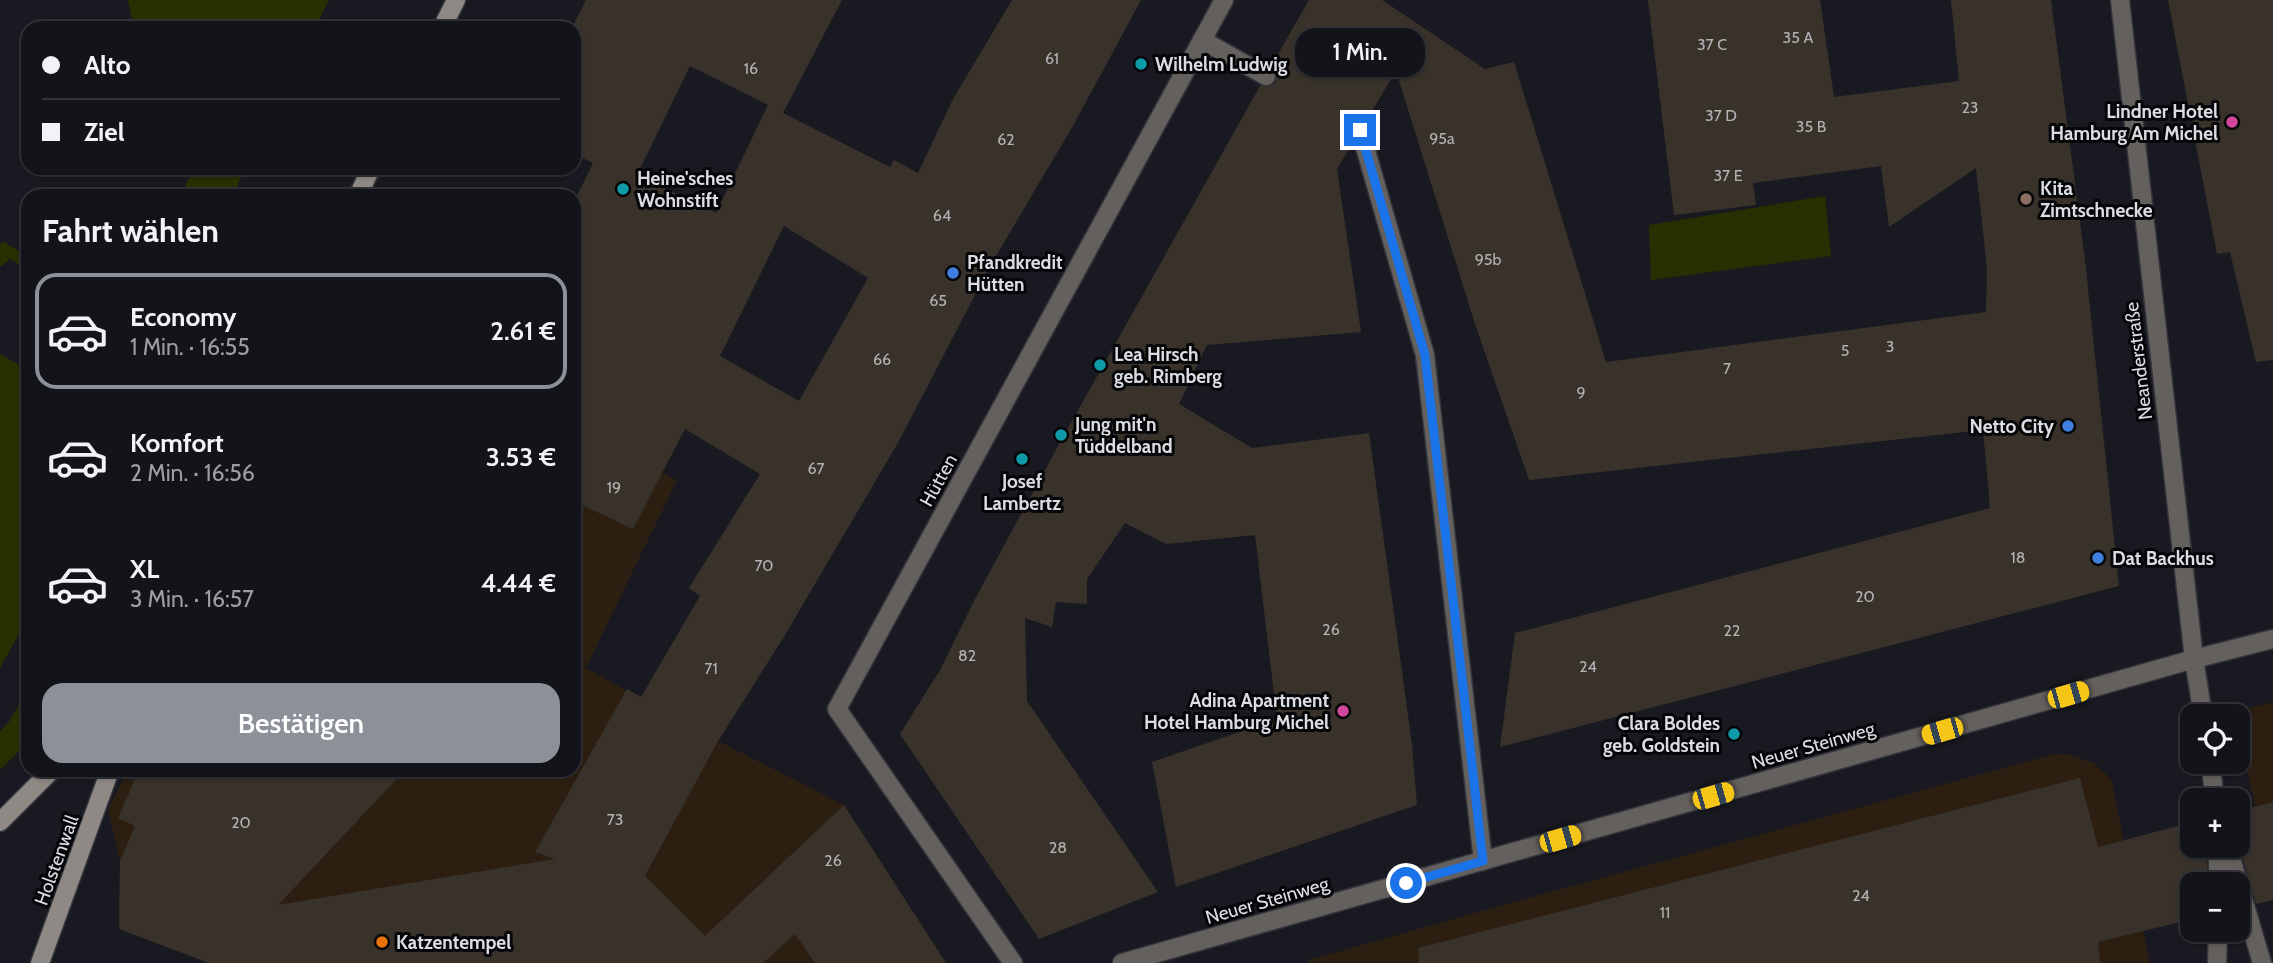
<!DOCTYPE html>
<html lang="de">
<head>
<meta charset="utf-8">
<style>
	body { margin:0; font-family:Cabin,sans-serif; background:#1c1d22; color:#f1f3f6; height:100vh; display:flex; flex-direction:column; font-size:26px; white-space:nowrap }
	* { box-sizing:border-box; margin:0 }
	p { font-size:23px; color:#9d9ea2 }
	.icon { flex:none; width:38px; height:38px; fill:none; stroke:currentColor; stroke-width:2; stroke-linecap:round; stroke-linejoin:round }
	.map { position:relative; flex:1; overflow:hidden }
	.details { position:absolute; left:21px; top:189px; width:560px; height:588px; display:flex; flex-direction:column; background:#131419; border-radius:21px; box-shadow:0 2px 5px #0004,0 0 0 2px #323338 }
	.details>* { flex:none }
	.top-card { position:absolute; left:21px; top:21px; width:560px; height:154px; border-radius:21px; box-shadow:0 2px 5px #0004,0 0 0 2px #323338; display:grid; align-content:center; height:154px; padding:0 21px; background:#131419 }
	.buttons { position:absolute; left:2180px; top:704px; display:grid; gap:14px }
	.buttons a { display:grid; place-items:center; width:70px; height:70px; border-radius:14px; background:#131419; box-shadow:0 2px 5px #0004,0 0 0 2px #323338; font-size:35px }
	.end { position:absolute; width:32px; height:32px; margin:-16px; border:9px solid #1a73e8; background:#fff; box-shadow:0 0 0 4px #fff }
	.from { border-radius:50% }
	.bubble { position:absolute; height:49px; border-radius:21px; background:#131419; box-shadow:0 2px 5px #0004,0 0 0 2px #323338; font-size:23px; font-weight:600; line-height:49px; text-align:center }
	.car { position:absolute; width:21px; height:42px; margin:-21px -10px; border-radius:9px; box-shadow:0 0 5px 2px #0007; background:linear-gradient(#f5c518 24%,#345 0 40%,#f5c518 0 76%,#345 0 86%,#f5c518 0) }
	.top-card b { display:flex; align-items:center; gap:24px; height:66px; font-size:26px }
	.top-card b+b { border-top:2px solid #323338 }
	.top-card i { width:18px; height:18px; background:#f1f3f6 }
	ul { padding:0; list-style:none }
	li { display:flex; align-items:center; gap:21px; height:116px; margin:0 14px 10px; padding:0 7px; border:4px solid transparent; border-radius:21px }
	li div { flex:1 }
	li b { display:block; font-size:26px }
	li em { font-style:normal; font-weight:600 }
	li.on { border-color:#8c9099 }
	li>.icon { width:63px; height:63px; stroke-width:1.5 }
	h2 { padding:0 21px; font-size:32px; line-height:84px }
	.primary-button { display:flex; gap:14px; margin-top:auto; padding:14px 21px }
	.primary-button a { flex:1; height:80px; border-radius:21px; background:#8c9099; color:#fff; font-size:28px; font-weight:600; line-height:80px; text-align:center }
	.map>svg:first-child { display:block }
	.commercial { fill:#2c1f12 }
	.green { fill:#273000 }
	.building { fill:#38322b; fill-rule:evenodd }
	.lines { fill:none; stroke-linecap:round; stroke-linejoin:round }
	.service-casing { stroke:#34353c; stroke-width:21 }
	.minor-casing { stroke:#34353c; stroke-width:21 }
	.secondary-casing { stroke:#34353c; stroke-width:21 }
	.service { stroke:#64605d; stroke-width:18 }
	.minor { stroke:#64605d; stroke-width:18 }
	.secondary { stroke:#8e8984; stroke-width:18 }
	.route { stroke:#1a73e8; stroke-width:9 }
	.culture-dot { fill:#0f9aa8; stroke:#050608; stroke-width:2.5 }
	.hotel-dot { fill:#d1479c; stroke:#050608; stroke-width:2.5 }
	.education-dot { fill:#8d6e63; stroke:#050608; stroke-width:2.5 }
	.shop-dot { fill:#3f7fe0; stroke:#050608; stroke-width:2.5 }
	.food-dot { fill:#e8710a; stroke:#050608; stroke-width:2.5 }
	.labels { text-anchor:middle; stroke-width:6; stroke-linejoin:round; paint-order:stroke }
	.number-label { font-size:16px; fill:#b3b2b4 }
	.poi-label { font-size:19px; font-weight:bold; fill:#dcdce2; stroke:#050608; text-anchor:start }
	.street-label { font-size:19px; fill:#dcdce2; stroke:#050608 }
</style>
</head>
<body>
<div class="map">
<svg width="2273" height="963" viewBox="0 0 2273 963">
	<rect width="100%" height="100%" fill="#191a21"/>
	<g class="commercial">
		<path d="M574,430L677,480L586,668L718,741L844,805L946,963H209L119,929L120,861L108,810L128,770H574Z"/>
		<path d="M2273,702V878L2238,734V722L2245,709Z"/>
		<path d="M2067,754L2094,763L2111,779L2150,963H1310L1309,960L1503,905L2051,755Z"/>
	</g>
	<g class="green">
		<path d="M128,0H329L315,28H158L132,19Z"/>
		<path d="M194,168H245L233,196H181Z"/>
		<path d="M1825,196L1831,256L1651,280L1649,225Z"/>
		<path d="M4,242L28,257V270L10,259L0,267V244Z"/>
		<path d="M0,354L28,370V618L0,668Z"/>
		<path d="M28,689V742L0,770V731L8,723Z"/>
	</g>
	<g class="building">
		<path d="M586,0H842L783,113L890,167L894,160L918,173L953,99L1012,0H1141L1074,124L989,268L899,441L782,640L718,741L645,876L705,936L844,805L946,963H815L795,934L763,963H209L119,929L120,861L135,826L118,818L139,770H405L278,905L555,859L535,852L627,689L641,697L700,596L689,588L760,474L685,429L633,529L574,501V202L593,163L574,154V24ZM690,66L768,105L716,213L637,175ZM784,226L868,278L799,401L720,356Z"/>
		<path d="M1309,0H1382L1485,69L1514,62L1606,362L1986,312L1987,268L1976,168L1889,227L1881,166L1753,183L1756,205L1674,215L1648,0H1820L1834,97L1959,81L1951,0H2051L2085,260L2119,586L1500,747L1515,633L1990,508L1983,430L1529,480L1475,324L1396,71L1366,121L1358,119L1351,123L1349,132L1352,144L1337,169L1361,332L1207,345L1179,404L1252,448L1369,433L1412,744L1417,805L1176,887L1152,762L1277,719L1255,535L1166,544L1125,523L1087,579V604L1056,602L1052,627L1025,618L1027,701L1158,892L1039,939L900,734L940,670L974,601L1058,446L1260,86H1271L1276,81V71L1271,66Z"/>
		<path d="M2168,0H2273V360L2256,362L2230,252L2217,254Z"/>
		<path d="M2080,778L2098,847L2193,822V845H2207V884H2193V919L2098,942L2100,963H1419L1418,948Z"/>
		<path d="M2273,802V900L2256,904L2238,843V811Z"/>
	</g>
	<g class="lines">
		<defs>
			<g id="service">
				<path d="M1202,40L1266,76"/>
				<path d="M1360,130L1425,355L1483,861"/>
			</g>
			<g id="minor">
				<path d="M2120,0L2194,659L2203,716"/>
				<path d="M2210,761L2215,800"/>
				<path d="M2227,845L2262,963"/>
				<path d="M2218,884V845"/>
				<path d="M1013,963L837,709L1224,0"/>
				<path d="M1122,963L2194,659L2273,639"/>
				<path d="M2217,963L2218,929"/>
			</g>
			<g id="secondary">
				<path d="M442,28L456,0"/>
				<path d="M358,196L371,168"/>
				<path d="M0,822L52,770"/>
				<path d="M40,963L110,770"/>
			</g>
		</defs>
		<use href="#service" class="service-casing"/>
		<use href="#minor" class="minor-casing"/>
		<use href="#secondary" class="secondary-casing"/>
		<use href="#service" class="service"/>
		<use href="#minor" class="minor"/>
		<use href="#secondary" class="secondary"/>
	</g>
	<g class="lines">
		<path class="route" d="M1360,130L1425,355L1483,861L1406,883"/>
	</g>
	<g class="culture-dot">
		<circle cx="1141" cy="64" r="7"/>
		<circle cx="623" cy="189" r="7"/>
		<circle cx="1100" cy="365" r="7"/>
		<circle cx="1061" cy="435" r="7"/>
		<circle cx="1022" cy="459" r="7"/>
		<circle cx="1734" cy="734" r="7"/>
	</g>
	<g class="hotel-dot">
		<circle cx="2232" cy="122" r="7"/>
		<circle cx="1343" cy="711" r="7"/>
	</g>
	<circle class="education-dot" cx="2026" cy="199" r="7"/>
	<g class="shop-dot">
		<circle cx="953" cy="273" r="7"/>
		<circle cx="2068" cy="426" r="7"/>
		<circle cx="2098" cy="558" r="7"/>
	</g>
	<circle class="food-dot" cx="382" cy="942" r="7"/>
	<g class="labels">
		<g class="number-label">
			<text x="1798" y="43">35 A</text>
			<text x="1712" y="50">37 C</text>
			<text x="1052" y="64">61</text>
			<text x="751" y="74">16</text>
			<text x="1970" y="113">23</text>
			<text x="1721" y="121">37 D</text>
			<text x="1811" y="132">35 B</text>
			<text x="1442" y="144">95a</text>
			<text x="1006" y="145">62</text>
			<text x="1728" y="181">37 E</text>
			<text x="942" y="221">64</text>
			<text x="1488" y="265">95b</text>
			<text x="938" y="306">65</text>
			<text x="1890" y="352">3</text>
			<text x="1845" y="356">5</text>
			<text x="882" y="365">66</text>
			<text x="1727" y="374">7</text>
			<text x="1581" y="398">9</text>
			<text x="816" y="474">67</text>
			<text x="614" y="493">19</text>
			<text x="2018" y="563">18</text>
			<text x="764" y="571">70</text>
			<text x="1865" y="602">20</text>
			<text x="1331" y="635">26</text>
			<text x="1732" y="636">22</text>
			<text x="967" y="661">82</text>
			<text x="1588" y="672">24</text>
			<text x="711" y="674">71</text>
			<text x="615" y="825">73</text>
			<text x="241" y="828">20</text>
			<text x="1058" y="853">28</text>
			<text x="833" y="866">26</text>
			<text x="1861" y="901">24</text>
			<text x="1665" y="918">11</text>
		</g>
		<g class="poi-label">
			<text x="1155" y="71">Wilhelm Ludwig</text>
			<text x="2218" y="118" text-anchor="end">Lindner Hotel<tspan x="2218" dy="22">Hamburg Am Michel</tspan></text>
			<text x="637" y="185">Heine'sches<tspan x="637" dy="22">Wohnstift</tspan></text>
			<text x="2040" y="195">Kita<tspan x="2040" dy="22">Zimtschnecke</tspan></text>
			<text x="967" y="269">Pfandkredit<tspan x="967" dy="22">Hütten</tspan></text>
			<text x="1114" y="361">Lea Hirsch<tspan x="1114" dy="22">geb. Rimberg</tspan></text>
			<text x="1075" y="431">Jung mit'n<tspan x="1075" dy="22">Tüddelband</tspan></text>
			<text x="2054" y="433" text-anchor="end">Netto City</text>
			<text x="1022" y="488" text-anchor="middle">Josef<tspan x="1022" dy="22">Lambertz</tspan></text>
			<text x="2112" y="565">Dat Backhus</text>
			<text x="1329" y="707" text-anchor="end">Adina Apartment<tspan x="1329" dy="22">Hotel Hamburg Michel</tspan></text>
			<text x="1720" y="730" text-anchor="end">Clara Boldes<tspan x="1720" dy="22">geb. Goldstein</tspan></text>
			<text x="396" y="949">Katzentempel</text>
		</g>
		<g class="street-label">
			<text transform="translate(2138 361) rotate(-97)" y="7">Neanderstraße</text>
			<text transform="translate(938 480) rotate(-61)" y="7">Hütten</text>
			<text transform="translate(1813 745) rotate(-16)" y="7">Neuer Steinweg</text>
			<text transform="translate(56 860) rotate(-70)" y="7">Holstenwall</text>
			<text transform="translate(1267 900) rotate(-16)" y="7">Neuer Steinweg</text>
		</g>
	</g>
</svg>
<div class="buttons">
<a><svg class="icon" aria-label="locate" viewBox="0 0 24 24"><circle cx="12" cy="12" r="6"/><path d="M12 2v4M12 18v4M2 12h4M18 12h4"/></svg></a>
<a>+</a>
<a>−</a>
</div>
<i class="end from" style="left:1406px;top:883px"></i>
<i class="end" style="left:1360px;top:130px"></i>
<div class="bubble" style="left:1295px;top:28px;width:130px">1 Min.</div>
<i class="car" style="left:2068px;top:695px;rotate:74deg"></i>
<i class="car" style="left:1942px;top:731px;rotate:254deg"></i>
<i class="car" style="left:1713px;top:796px;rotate:74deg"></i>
<i class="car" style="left:1560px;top:839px;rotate:74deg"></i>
<div class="top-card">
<b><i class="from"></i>Alto</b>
<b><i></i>Ziel</b>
</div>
<section class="details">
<h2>Fahrt wählen</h2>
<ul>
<li class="on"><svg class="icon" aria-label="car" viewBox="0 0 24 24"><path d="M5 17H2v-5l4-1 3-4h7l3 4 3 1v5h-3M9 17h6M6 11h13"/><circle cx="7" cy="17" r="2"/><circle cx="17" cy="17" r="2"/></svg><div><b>Economy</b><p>1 Min. · 16:55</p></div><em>2.61 €</em></li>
<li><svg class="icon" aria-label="car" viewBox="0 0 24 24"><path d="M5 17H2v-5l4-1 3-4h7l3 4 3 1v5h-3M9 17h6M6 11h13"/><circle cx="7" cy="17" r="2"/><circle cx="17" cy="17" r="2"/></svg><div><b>Komfort</b><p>2 Min. · 16:56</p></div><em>3.53 €</em></li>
<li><svg class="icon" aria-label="car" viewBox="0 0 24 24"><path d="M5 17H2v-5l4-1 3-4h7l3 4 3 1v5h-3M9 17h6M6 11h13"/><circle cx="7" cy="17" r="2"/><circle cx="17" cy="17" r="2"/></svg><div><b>XL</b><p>3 Min. · 16:57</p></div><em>4.44 €</em></li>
</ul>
<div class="primary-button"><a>Bestätigen</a></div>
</section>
</div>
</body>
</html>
